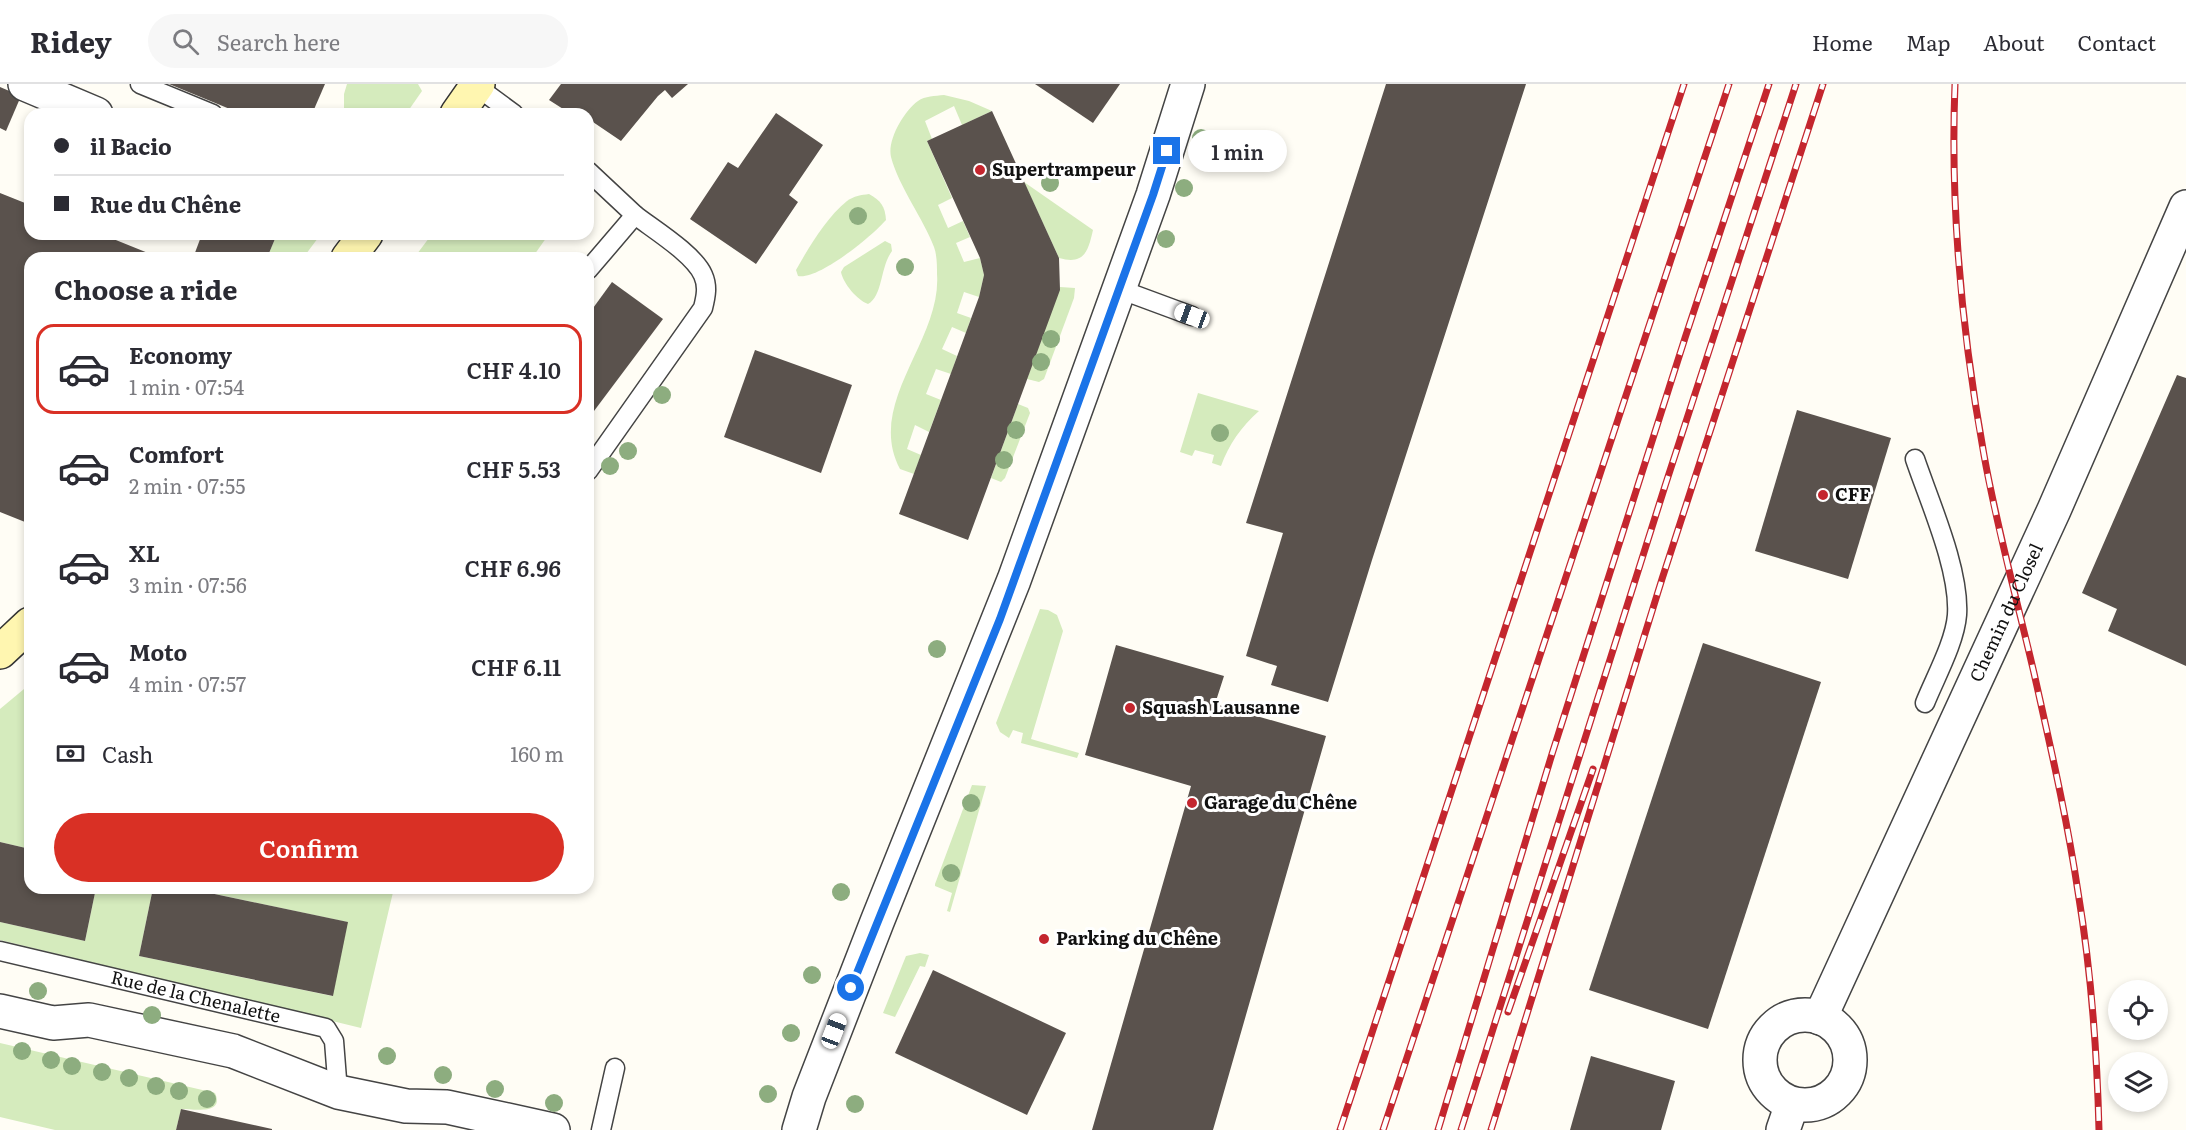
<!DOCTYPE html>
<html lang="en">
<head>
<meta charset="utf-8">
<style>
	body { margin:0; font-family:Literata,serif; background:#f7f7f7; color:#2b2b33; height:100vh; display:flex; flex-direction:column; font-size:22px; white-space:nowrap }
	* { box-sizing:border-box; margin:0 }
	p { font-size:20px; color:#7c7c81 }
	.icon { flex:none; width:33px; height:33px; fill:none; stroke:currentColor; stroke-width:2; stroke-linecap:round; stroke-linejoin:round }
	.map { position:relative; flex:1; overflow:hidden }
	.side { position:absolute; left:24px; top:168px; width:570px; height:642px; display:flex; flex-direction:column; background:#fff; border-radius:18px; box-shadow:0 3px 9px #0003 }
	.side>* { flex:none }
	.hud { position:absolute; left:24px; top:24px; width:570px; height:132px; border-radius:18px; box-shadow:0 3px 9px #0003; display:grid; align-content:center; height:132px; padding:0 30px; background:#fff }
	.buttons { position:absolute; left:2108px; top:896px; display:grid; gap:12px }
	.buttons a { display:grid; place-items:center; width:60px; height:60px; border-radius:50%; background:#fff; box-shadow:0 3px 9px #0003; font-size:30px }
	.end { position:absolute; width:27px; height:27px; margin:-14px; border:8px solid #1a73e8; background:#fff; box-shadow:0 0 0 3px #fff }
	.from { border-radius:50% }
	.bubble { position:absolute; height:42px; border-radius:21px; background:#fff; box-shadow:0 3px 9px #0003; font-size:20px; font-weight:600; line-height:42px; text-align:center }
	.car { position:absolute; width:18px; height:36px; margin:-18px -9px; border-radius:8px; box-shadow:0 0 4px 2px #0007; background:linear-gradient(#fff 24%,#345 0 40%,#fff 0 76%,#345 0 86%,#fff 0) }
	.hud b { display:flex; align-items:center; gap:21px; height:57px; font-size:22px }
	.hud b+b { border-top:2px solid #e1e1e2 }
	.hud i { width:15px; height:15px; background:#2b2b33 }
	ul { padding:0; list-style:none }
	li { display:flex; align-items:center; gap:18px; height:90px; margin:0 12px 9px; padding:0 18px; border:3px solid transparent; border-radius:18px }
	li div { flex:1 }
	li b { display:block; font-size:22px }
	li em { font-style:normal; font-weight:600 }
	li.selected { border-color:#d93025 }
	li>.icon { width:54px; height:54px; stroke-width:1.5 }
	h2 { padding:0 30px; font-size:27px; line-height:72px }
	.pay { display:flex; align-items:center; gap:15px; height:66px; padding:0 30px; font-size:22px }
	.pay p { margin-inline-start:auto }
	.action { display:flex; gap:12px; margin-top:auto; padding:12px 30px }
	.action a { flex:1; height:69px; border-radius:36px; background:#d93025; color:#fff; font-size:24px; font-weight:600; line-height:69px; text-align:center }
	header { display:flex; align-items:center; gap:36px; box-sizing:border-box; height:84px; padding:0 30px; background:#fff; border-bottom:2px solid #e1e1e2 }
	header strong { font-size:28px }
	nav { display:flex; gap:33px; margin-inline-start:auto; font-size:21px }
	.search { width:420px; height:54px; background:#f7f7f7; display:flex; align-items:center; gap:15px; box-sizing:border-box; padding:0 21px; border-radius:33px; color:#7c7c81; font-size:22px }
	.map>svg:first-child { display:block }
	.green { fill:#d5ebbd }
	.building { fill:#5a524d }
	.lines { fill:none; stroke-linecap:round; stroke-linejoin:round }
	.lane-casing { stroke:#444; stroke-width:21 }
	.street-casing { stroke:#444; stroke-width:36 }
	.secondary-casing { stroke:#333; stroke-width:36 }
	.lane { stroke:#fff; stroke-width:18 }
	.street { stroke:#fff; stroke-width:33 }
	.secondary { stroke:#fff6b0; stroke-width:33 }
	.rail-casing { stroke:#c4262e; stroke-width:7 }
	.rail { stroke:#fff; stroke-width:4.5; stroke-dasharray:14; stroke-linecap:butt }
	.tree { fill:#8dad7f }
	.route { stroke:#1a73e8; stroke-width:8 }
	.poi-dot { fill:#c4262e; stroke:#fff; stroke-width:2 }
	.labels { text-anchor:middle; stroke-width:6; stroke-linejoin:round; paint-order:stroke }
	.poi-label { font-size:18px; font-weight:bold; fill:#111; stroke:#fff; text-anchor:start }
	.street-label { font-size:18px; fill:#111; stroke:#fff }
</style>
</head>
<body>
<header>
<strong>Ridey</strong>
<div class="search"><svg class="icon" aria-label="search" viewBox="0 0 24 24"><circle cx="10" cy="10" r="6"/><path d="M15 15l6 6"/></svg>Search here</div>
<nav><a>Home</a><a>Map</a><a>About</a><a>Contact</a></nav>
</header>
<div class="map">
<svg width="2186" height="1046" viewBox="0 0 2186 1046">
	<rect width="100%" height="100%" fill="#fffdf5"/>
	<g class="green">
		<path d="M347,0H418L422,7L406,30H344V10Z"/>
		<path d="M944,11L969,17L992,27L962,41L954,22L925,37L932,55L927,57L952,114L938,121L948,144L963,137L970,153L956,159L964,178L980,174L984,191L979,213L964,208L957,229L971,234L966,249L952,243L942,265L957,272L951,290L936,285L926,310L941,316L929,348L915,341L907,365L921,371L914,390L900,385C865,319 942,257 937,190C937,182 937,171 934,163C923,134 899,103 891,73C887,56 904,27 918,17C925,12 935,12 944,11Z"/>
		<path d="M1024,98L1093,146C1088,168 1084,181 1059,174Z"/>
		<path d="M869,110C881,117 885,122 886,136C872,152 819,196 798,192L796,186C809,163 826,134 847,117C854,112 861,111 869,110Z"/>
		<path d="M277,150H321L303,174H267Z"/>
		<path d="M432,150H549L532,174H414Z"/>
		<path d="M885,157L891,160L892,167C880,183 883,212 868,220C857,216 843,199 841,188L844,183Z"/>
		<path d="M1060,203L1075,204L1074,214L1044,295L1039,298L1027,295Z"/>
		<path d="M1198,309L1259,327C1241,343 1229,360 1221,382L1212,379L1214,371L1195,366L1192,372L1180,368Z"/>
		<path d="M1018,320L1028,324L1030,329L1005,394L1001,398L991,394Z"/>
		<path d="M1040,525L1048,526L1057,531L1063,547L1031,655L1079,669L1077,674L1021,659L1023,649L1013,646L1009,654L1000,648L996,639Z"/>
		<path d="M30,600V765L0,758V625Z"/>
		<path d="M972,701L986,702L950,828L947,827L952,809L935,802V800Z"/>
		<path d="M96,804H153L139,872L332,912L347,838L187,804H394L361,944L0,856V838L85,857Z"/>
		<path d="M920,869L929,871L925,883L920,882L895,933L883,929L906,872Z"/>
		<path d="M0,959L211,1008L215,1009C225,1031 194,1025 181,1025L176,1046H55L0,1033Z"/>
	</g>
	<g class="building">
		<path d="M169,0H325L312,30H242Z"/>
		<path d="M561,0H688L672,14L665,6L658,12L621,57L590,36L588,39V30H571L549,16Z"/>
		<path d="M1035,0H1120L1093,39Z"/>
		<path d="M1386,0H1526L1372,476L1328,618L1271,601L1277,582L1246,572L1283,449L1246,439Z"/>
		<path d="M0,3L21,12L6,47L0,44Z"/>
		<path d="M992,27L1059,174L1060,206L968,456L899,430L979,213L984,191L980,174L927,57Z"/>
		<path d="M776,29L823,61L789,111L798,118L756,180L690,135L728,78L738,84Z"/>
		<path d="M0,109L30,121V150H101L148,169L146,174H30V236L25,249L30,251V440L0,428Z"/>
		<path d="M202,150H277L267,174H193Z"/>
		<path d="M612,198L663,235L588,335V231Z"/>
		<path d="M755,266L852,301L821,389L724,353Z"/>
		<path d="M2177,291L2186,294V582L2108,547L2117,525L2082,509Z"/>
		<path d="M1797,326L1891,354L1848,495L1755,467Z"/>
		<path d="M1703,559L1821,598L1708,945L1589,906Z"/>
		<path d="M1116,561L1224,592L1215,620L1326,652L1213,1046H1092L1191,702L1085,671Z"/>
		<path d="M0,758L30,765V804H96L85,857L0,838Z"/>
		<path d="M153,804H186L348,838L333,912L139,872Z"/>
		<path d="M933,886L1066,949L1027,1031L895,969Z"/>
		<path d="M1591,972L1675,997L1661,1046H1570Z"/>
		<path d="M181,1025L272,1045V1046H176Z"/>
	</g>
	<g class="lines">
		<defs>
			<g id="lane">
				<path d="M140,0L213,30"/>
				<path d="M476,2L514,30"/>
				<path d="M588,87L635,131L588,186"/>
				<path d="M1119,205L1192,232"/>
				<path d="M1915,375C1930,419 1960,486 1957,531C1955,558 1935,594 1925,619"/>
				<path d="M588,387L703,224C706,212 708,202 703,191C694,170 653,145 635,131"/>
				<path id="s1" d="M0,867L326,944L334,957L338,1008"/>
				<path d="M601,1046L615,984"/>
			</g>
			<g id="street">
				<path d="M25,0L96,30"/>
				<path d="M0,927L53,939L89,936L233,967L338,1008L406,1022L447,1023L553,1046"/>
				<circle cx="1805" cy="976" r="45"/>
				<path id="s2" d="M1820,934L2054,426L2186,123"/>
				<path d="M799,1046L809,1013L877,838L1014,496L1153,111L1188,0"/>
				<path d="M1783,1046L1792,1020"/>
			</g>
			<g id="secondary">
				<path d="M457,30L478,0"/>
				<path d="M348,174L366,150"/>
				<path d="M0,568L30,540"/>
			</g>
		</defs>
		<use href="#lane" class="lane-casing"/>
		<use href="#street" class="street-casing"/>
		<use href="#secondary" class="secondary-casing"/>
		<use href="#lane" class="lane"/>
		<use href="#street" class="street"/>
		<use href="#secondary" class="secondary"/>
		<defs>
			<g id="rail">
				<path d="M1955,0C1950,124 1962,249 1984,371C1997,444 2017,516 2034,589C2050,661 2067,734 2078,808C2091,886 2097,966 2099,1046"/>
				<path d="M1508,928L1593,685"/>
				<path d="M1340,1046L1684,0"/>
				<path d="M1383,1046L1729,0"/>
				<path d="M1438,1046L1552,670L1685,254L1769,0"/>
				<path d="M1461,1046L1665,402L1796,0"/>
				<path d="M1491,1046L1662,495L1823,0"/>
			</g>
		</defs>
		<use href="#rail" class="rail-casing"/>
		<use href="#rail" class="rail"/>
	</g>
	<g class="tree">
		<circle cx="1201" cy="54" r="9"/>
		<circle cx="1050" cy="99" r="9"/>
		<circle cx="1184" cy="104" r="9"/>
		<circle cx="858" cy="132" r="9"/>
		<circle cx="1166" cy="155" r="9"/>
		<circle cx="905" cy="183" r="9"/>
		<circle cx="1051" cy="255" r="9"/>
		<circle cx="1041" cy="278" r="9"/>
		<circle cx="662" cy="311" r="9"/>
		<circle cx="1016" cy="346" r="9"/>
		<circle cx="1220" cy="349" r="9"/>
		<circle cx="628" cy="367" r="9"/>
		<circle cx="1004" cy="376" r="9"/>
		<circle cx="610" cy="382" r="9"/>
		<circle cx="937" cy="565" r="9"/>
		<circle cx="971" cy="719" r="9"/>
		<circle cx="951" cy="789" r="9"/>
		<circle cx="841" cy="808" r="9"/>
		<circle cx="812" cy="891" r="9"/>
		<circle cx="38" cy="907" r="9"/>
		<circle cx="152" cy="931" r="9"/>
		<circle cx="791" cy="949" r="9"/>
		<circle cx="22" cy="967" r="9"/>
		<circle cx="387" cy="972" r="9"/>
		<circle cx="51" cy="976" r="9"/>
		<circle cx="72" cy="982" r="9"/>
		<circle cx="102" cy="988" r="9"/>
		<circle cx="443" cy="991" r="9"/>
		<circle cx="129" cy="994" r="9"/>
		<circle cx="156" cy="1002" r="9"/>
		<circle cx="495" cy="1005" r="9"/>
		<circle cx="179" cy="1007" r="9"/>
		<circle cx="768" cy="1010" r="9"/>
		<circle cx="207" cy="1015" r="9"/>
		<circle cx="554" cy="1019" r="9"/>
		<circle cx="855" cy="1020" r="9"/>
	</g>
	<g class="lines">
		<path class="route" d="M851,904L1000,535L1153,111L1167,67"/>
	</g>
	<g class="poi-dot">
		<circle cx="980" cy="86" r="6"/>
		<circle cx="1823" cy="411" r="6"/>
		<circle cx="1130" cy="624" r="6"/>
		<circle cx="1192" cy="719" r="6"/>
		<circle cx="1044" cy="855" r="6"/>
	</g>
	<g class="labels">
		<g class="poi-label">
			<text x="992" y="92">Supertrampeur</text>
			<text x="1835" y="417">CFF</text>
			<text x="1142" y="630">Squash Lausanne</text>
			<text x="1204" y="725">Garage du Chêne</text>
			<text x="1056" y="861">Parking du Chêne</text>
		</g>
		<g class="street-label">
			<text dy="6" stroke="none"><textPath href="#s2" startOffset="446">Chemin du Closel</textPath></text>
			<text dy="6" stroke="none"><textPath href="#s1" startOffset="201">Rue de la Chenalette</textPath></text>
		</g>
	</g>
</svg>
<div class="buttons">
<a><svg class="icon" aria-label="locate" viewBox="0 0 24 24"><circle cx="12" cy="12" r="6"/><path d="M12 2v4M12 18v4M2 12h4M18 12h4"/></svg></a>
<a><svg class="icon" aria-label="layers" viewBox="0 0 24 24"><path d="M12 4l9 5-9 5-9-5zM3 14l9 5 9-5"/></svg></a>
</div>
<i class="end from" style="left:851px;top:904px"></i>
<i class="end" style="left:1167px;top:67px"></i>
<div class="bubble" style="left:1188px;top:46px;width:99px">1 min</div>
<i class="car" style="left:1192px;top:232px;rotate:290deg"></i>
<i class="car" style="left:834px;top:947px;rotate:21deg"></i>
<div class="hud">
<b><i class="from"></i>il Bacio</b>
<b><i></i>Rue du Chêne</b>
</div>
<section class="side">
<h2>Choose a ride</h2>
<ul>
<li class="selected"><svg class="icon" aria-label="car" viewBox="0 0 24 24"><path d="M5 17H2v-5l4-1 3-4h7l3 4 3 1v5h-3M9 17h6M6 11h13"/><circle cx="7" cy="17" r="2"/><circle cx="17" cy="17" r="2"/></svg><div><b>Economy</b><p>1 min · 07:54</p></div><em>CHF 4.10</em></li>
<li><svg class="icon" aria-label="car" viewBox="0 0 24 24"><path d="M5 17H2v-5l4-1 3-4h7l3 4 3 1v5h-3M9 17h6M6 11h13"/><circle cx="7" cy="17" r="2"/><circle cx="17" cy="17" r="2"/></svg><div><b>Comfort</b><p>2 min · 07:55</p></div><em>CHF 5.53</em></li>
<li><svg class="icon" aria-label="car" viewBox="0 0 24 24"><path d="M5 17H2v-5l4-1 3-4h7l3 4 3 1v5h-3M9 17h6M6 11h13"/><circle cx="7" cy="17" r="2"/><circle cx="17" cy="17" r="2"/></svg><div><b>XL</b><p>3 min · 07:56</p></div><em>CHF 6.96</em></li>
<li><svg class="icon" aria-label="car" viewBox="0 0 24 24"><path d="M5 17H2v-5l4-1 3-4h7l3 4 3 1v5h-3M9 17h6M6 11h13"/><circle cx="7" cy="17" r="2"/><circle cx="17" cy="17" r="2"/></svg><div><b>Moto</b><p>4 min · 07:57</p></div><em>CHF 6.11</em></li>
</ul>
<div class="pay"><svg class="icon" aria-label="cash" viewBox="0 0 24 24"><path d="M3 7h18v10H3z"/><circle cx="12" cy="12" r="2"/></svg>Cash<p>160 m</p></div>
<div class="action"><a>Confirm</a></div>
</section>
</div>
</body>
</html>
